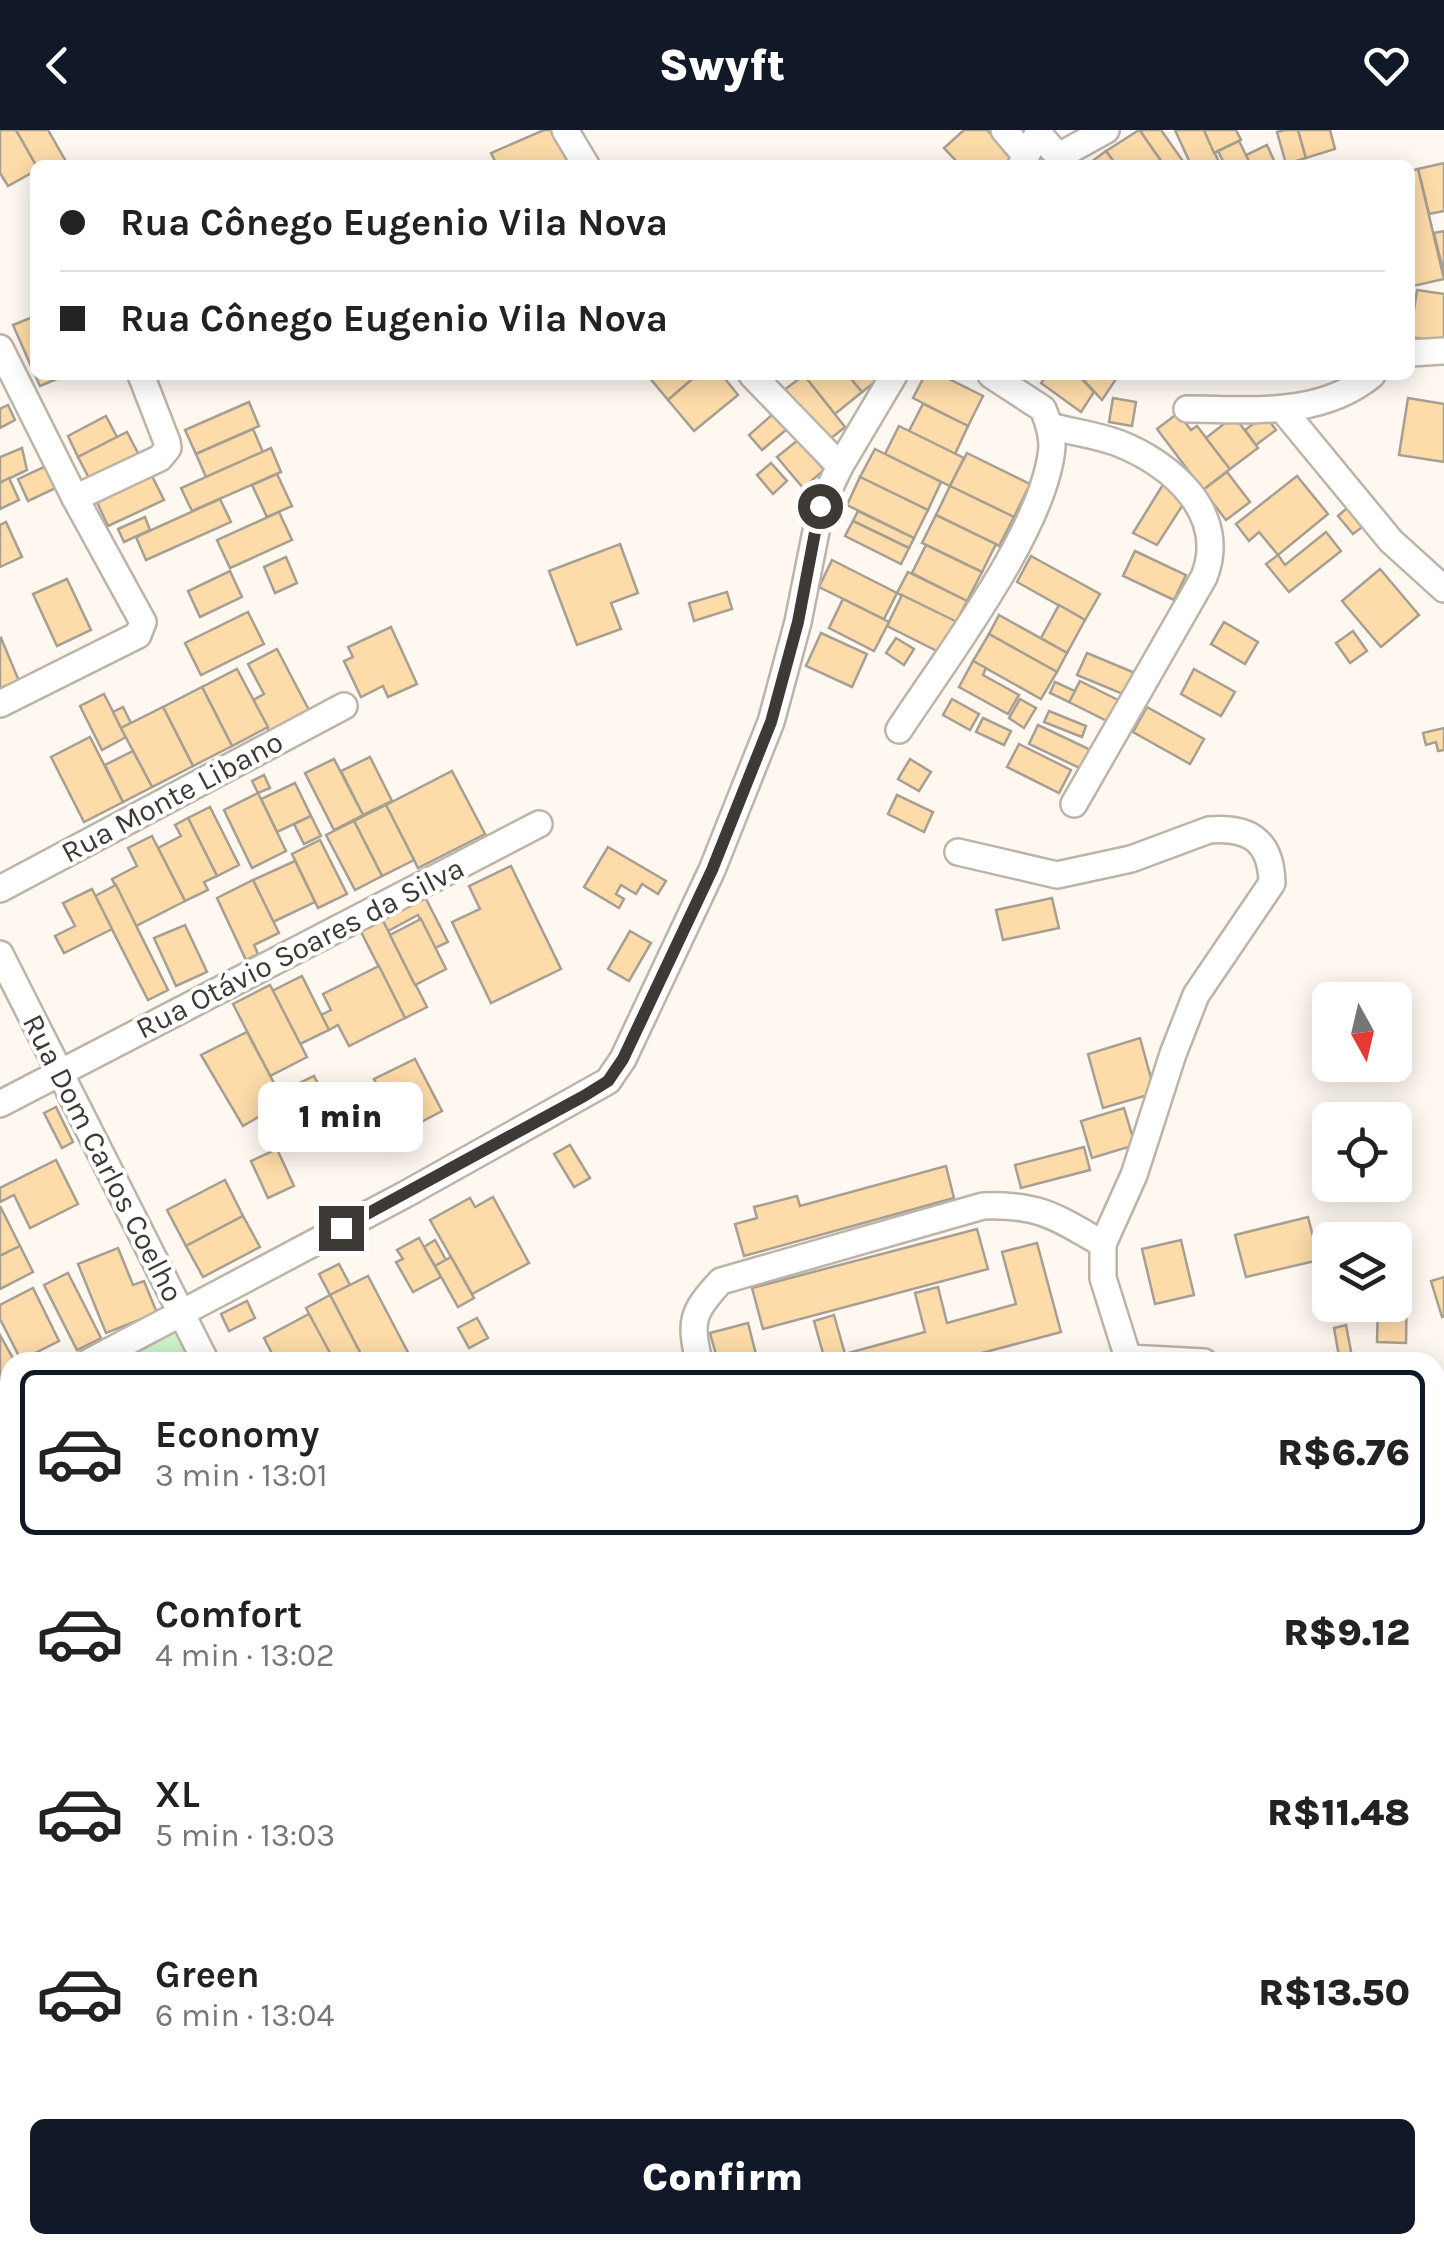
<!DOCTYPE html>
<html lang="en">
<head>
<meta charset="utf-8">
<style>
	body { margin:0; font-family:Karla,sans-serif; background:#f2f2f2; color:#222; height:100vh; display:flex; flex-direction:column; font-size:38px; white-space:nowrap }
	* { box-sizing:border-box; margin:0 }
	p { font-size:32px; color:#767676 }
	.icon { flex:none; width:55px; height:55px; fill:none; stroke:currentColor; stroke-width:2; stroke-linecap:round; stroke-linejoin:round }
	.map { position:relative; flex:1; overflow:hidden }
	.drawer { position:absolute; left:0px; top:1222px; width:1445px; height:902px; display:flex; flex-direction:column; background:#fff; border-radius:30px 30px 0 0; box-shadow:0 5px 25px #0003 }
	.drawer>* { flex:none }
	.top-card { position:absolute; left:30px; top:30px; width:1385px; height:220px; border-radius:15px; box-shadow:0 5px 25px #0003; display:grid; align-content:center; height:220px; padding:0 30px; background:#fff }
	.needle { width:65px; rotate:172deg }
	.buttons { position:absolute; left:1312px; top:852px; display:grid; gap:20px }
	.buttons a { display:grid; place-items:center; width:100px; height:100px; border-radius:15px; background:#fff; box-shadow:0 5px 25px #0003; font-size:50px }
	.end { position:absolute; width:45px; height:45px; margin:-22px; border:12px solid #3d3a35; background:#fff; box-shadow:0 0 0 5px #fff }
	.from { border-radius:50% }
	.bubble { position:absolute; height:70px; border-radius:15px; background:#fff; box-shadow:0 5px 25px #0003; font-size:32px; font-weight:800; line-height:70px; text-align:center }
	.top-card b { display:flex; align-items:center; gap:35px; height:95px; font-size:38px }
	.top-card b+b { border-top:2px solid #e0e0e0 }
	.top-card i { width:25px; height:25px; background:#222 }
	ul { padding:18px 0 0; list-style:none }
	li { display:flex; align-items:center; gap:30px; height:165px; margin:0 20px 15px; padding:0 10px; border:5px solid transparent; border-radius:15px }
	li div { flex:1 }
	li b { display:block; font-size:38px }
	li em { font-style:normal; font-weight:800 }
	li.on { border-color:#111827 }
	li>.icon { width:90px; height:90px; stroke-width:1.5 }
	.button { display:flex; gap:20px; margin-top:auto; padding:20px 30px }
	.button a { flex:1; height:115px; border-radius:15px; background:#111827; color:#fff; font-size:40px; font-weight:800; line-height:115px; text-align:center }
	header { display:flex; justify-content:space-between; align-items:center; height:130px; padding:0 30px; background:#111827; color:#fff; font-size:45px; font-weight:800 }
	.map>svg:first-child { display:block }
	.green { fill:#cbf4ca }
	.building { fill:#fedca9; stroke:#a79f93; stroke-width:2.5 }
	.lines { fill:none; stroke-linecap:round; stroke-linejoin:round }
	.minor-casing { stroke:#bcb4a7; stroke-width:30 }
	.major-casing { stroke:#bcb4a7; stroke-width:38 }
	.highway-casing { stroke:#bcb4a7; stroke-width:42 }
	.minor { stroke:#fff; stroke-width:25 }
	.major { stroke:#fff; stroke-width:32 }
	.highway { stroke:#fff; stroke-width:38 }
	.route { stroke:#3d3a35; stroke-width:12 }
	.labels { text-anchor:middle; stroke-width:8; stroke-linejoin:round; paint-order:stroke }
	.street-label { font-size:30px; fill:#3d3a35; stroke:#fff }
</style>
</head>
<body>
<header><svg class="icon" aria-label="back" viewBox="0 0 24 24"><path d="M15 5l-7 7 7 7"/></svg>Swyft<svg class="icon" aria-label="heart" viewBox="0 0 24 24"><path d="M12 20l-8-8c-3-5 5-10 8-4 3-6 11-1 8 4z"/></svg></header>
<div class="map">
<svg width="1444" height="2123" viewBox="0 0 1444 2123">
	<rect width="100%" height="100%" fill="#fef8f1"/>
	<g class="green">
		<path d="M178,1198L196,1232H117Z"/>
		<path d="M10,1291V1392L0,1376V1296Z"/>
	</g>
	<g class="building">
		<path d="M0,0H16L36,35L35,41L8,56L0,43Z"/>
		<path d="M16,0H48L68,35H36Z"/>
		<path d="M544,0H553L567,30L556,35H497L491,23Z"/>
		<path d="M964,0H987L1016,33L960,35L944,18Z"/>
		<path d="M1139,0L1141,2L1164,35H1116L1106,21Z"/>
		<path d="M1143,0H1161L1185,34L1164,35L1141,2Z"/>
		<path d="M1175,0H1204L1218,30L1208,35H1191Z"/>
		<path d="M1204,0H1236L1241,10L1214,23Z"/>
		<path d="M1285,0H1298L1306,28L1286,34L1277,2Z"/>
		<path d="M1298,0H1330L1335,19L1306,28Z"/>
		<path d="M1239,11L1251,35H1225L1218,21Z"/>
		<path d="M1267,15L1276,35H1251L1246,25Z"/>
		<path d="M1106,21L1116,35H1087Z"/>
		<path d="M1444,33V81L1429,84L1418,39Z"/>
		<path d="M1418,39L1444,149L1413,156L1410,41Z"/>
		<path d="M1444,101V144L1434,103Z"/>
		<path d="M1417,160L1444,164V212L1410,207Z"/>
		<path d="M35,186V234L31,236L13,195Z"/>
		<path d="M35,234V245H66L40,256L31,236Z"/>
		<path d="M651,245H697L668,270L649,247Z"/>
		<path d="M697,245H722L738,265L694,301L668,270Z"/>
		<path d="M804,245L845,297L825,313L783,261Z"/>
		<path d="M804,245H848L862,262L835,284Z"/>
		<path d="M848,245H884L862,262Z"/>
		<path d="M925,245H941L983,266L968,296L913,268Z"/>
		<path d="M1047,245H1078L1094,262L1081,282L1041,253Z"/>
		<path d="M1079,245H1113L1116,249L1102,270Z"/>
		<path d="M1113,268L1136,272L1132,296L1109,292Z"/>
		<path d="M1408,268L1444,274V332L1399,325Z"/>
		<path d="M249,272L259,296L196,324L185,300Z"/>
		<path d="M923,274L968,296L955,324L909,301Z"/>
		<path d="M8,275L15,290L0,298V279Z"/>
		<path d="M774,283L787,299L762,320L749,305Z"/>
		<path d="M1178,283L1191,300L1197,296L1230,339L1203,360L1157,299Z"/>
		<path d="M1265,285L1276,300L1256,315L1245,300Z"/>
		<path d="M106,286L117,307L78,327L68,306Z"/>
		<path d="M1234,286L1258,318L1230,339L1206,308Z"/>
		<path d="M899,296L964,328L950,356L885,324Z"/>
		<path d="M253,299L263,322L206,347L196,324Z"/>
		<path d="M127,302L139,325L90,350L78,327Z"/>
		<path d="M798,310L824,340L803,358L777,327Z"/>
		<path d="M22,318L27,340L0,353V327Z"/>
		<path d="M271,318L281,342L192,381L181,358Z"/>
		<path d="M875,319L941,352L928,380L860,347Z"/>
		<path d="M967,323L1030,354L1014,387L950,356Z"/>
		<path d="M771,333L787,351L773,364L757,345Z"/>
		<path d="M46,336L56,358L28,371L18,349Z"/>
		<path d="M1227,342L1250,372L1226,390L1203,360Z"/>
		<path d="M151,344L164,370L108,396L96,370Z"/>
		<path d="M277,344L292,376L267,387L252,355Z"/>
		<path d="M1297,346L1328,384L1278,425L1259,402L1249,411L1236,394Z"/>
		<path d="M860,347L928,380L914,408L847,375Z"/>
		<path d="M9,348L19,370L0,379V353Z"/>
		<path d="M1164,353L1184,373L1157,415L1133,403Z"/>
		<path d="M950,356L1014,387L999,416L936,385Z"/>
		<path d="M220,369L231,392L146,430L136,407Z"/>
		<path d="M1347,378L1362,397L1353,404L1338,386Z"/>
		<path d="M858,381L914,408L909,418L853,391Z"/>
		<path d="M279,382L292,410L230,438L217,410Z"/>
		<path d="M936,385L996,414L982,442L922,413Z"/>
		<path d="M145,387L150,400L124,412L118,399Z"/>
		<path d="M853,391L909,418L901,434L845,406Z"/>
		<path d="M6,392L22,427L0,437V395Z"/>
		<path d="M1326,402L1341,421L1289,462L1266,434L1278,425L1285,435Z"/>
		<path d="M620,414L638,463L611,473L621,499L577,515L549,441Z"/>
		<path d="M926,415L982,442L967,471L912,443Z"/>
		<path d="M1135,421L1186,445L1174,470L1123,446Z"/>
		<path d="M1031,426L1100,464L1085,490L1017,452Z"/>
		<path d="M286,427L297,453L275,463L264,437Z"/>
		<path d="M832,430L897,463L884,489L819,457Z"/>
		<path d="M1380,439L1419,485L1381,517L1342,471Z"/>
		<path d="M230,441L242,467L200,487L188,461Z"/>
		<path d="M908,442L967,471L956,492L897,463Z"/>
		<path d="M67,449L91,500L57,516L33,464Z"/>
		<path d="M727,462L732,479L694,491L689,473Z"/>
		<path d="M902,465L961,494L945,525L887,496Z"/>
		<path d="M843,469L889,492L874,521L829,498Z"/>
		<path d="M1059,475L1085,490L1067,523L1041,508Z"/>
		<path d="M248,482L264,514L201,545L185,513Z"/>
		<path d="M999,485L1067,523L1057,542L989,504Z"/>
		<path d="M1224,492L1258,512L1245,534L1211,514Z"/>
		<path d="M391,497L417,554L388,567L383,556L361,567L344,531L353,527L348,517Z"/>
		<path d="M1353,501L1367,521L1350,533L1336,513Z"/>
		<path d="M821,503L867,524L852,557L806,536Z"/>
		<path d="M989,504L1057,542L1041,569L973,531Z"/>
		<path d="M1,508L19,551L0,558V509Z"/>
		<path d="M896,508L914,519L904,535L886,523Z"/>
		<path d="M277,519L312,586L272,607L253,570L264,564L248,534Z"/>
		<path d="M1087,523L1135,543L1125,565L1077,545Z"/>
		<path d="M973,531L986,538L983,545L1019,565L1008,584L959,557Z"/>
		<path d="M237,539L268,597L232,616L202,557Z"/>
		<path d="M1194,539L1235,562L1221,586L1181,564Z"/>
		<path d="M1080,551L1122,572L1111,593L1069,572Z"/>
		<path d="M1055,552L1075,561L1069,572L1050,563Z"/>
		<path d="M202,557L232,616L193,636L163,577Z"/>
		<path d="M104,564L126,607L102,620L80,576Z"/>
		<path d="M952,569L979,584L970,600L943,585Z"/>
		<path d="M1020,569L1036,578L1024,598L1009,588Z"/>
		<path d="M123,577L131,593L121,598L113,582Z"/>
		<path d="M163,577L193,636L152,657L121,598Z"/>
		<path d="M1147,577L1204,609L1190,634L1133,602Z"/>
		<path d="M1049,581L1086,596L1082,607L1044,592Z"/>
		<path d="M983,588L1011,601L1004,615L976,602Z"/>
		<path d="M1038,595L1093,621L1084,640L1029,614Z"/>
		<path d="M1444,598V620L1438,621L1436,612L1426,615L1423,603Z"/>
		<path d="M90,607L123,672L84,692L51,627Z"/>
		<path d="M1019,614L1071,640L1059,663L1007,637Z"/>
		<path d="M133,621L152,657L123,672L105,635Z"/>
		<path d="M370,627L392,671L363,685L341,641Z"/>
		<path d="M334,629L363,685L334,700L305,643Z"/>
		<path d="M910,629L931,642L919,661L898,649Z"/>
		<path d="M452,641L485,704L418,738L386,675Z"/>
		<path d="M264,645L270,658L258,663L252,651Z"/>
		<path d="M295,653L311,686L277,702L261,669Z"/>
		<path d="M258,663L286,721L252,738L224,680Z"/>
		<path d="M897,665L933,682L924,702L888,684Z"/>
		<path d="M386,675L414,730L382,746L354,691Z"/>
		<path d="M210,677L239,735L217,746L188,688Z"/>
		<path d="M311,686L321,706L304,714L294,694Z"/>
		<path d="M188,688L217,746L204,752L208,760L185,771L158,718L181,706L175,695Z"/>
		<path d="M354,691L382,746L355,760L326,705Z"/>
		<path d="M152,706L185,771L136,796L112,749L137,736L128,718Z"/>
		<path d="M320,710L347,764L318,778L292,724Z"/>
		<path d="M608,717L666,751L658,764L642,754L636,764L621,755L616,764L624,769L619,778L584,757Z"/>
		<path d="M295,731L315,772L273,792L253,750Z"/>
		<path d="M511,736L561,839L491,873L452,792L480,779L469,756Z"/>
		<path d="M253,750L279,803L254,815L258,824L246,830L217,768Z"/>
		<path d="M116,755L168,860L148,870L95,766Z"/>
		<path d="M92,759L112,799L64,823L55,806L75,796L63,773Z"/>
		<path d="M425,767L448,812L435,818L418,785L388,801L382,789Z"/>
		<path d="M1052,768L1059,798L1003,810L996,780Z"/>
		<path d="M382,789L427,877L405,888L360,800Z"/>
		<path d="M421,789L446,839L415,855L390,805Z"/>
		<path d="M185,795L207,842L176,856L154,808Z"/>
		<path d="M630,801L651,813L629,851L608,839Z"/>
		<path d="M379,836L405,888L349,916L338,895L329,900L321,885L331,880L323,864Z"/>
		<path d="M302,846L329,900L300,914L272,861Z"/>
		<path d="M270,855L307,927L270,946L233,874Z"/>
		<path d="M247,902L284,972L243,996L201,925Z"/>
		<path d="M1140,908L1155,963L1103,978L1088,924Z"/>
		<path d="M415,929L442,981L402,1002L374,949Z"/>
		<path d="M314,946L323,963L288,981L279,963Z"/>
		<path d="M56,977L73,1012L62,1018L44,983Z"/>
		<path d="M1124,978L1135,1015L1092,1028L1081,991Z"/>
		<path d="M570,1015L590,1048L574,1057L554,1024Z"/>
		<path d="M1084,1017L1090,1040L1021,1058L1015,1035Z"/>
		<path d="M277,1019L294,1056L268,1068L251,1031Z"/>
		<path d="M56,1030L78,1074L30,1098L14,1065L0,1072V1058Z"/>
		<path d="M946,1036L954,1068L744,1126L735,1094L757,1088L754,1077L797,1066L800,1076Z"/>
		<path d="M225,1050L243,1086L186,1116L167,1080Z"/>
		<path d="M493,1067L529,1133L472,1164L430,1090L470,1068L475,1077Z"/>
		<path d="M0,1076L20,1116L0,1126Z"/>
		<path d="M243,1086L260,1117L203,1147L186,1116Z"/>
		<path d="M1308,1087L1319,1130L1246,1147L1235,1105Z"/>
		<path d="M977,1099L988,1139L763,1199L752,1158Z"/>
		<path d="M419,1108L441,1147L413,1162L396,1132L403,1129L397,1120Z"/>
		<path d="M435,1110L446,1130L435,1136L424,1117Z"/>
		<path d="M1181,1110L1194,1165L1155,1174L1142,1119Z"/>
		<path d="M1037,1113L1061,1202L948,1232H805L824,1227L814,1191L834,1185L845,1224L925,1202L915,1163L938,1157L947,1193L1016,1174L1002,1122Z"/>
		<path d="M20,1116L33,1142L0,1159V1126Z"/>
		<path d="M118,1118L133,1155L144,1151L157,1183L106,1203L78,1134Z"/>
		<path d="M451,1127L474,1168L458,1177L435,1136Z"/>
		<path d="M339,1134L350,1155L330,1165L319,1144Z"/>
		<path d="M68,1143L101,1208L77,1220L44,1155Z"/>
		<path d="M368,1146L413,1232H365L330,1165Z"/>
		<path d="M1444,1147V1186L1442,1187L1431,1151Z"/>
		<path d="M1395,1155H1407L1406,1213L1377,1212L1378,1175H1395Z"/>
		<path d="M33,1158L59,1211L21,1230L0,1189V1175Z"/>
		<path d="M330,1165L365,1232H334L309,1184L306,1178Z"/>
		<path d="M247,1171L255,1188L229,1201L221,1184Z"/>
		<path d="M309,1184L330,1223L322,1228L324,1232H273L276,1231L264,1208Z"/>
		<path d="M477,1188L488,1208L469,1218L458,1198Z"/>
		<path d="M748,1193L758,1232H718L710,1203Z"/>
		<path d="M1346,1195L1353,1232H1340L1334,1198Z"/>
		<path d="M0,1205L15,1232H10V1252L0,1257Z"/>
		<path d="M0,1531L10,1548V1630L0,1634Z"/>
		<path d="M1444,1577V1622L1435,1624V1579Z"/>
		<path d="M1444,1627V1662L1435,1664V1629Z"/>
		<path d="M1444,1670V1704L1435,1705V1672Z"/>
		<path d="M1444,1707V1739L1435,1741V1709Z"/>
		<path d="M1444,1750V1828L1435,1830V1752Z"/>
		<path d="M1444,1995V2030L1435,2032V1997Z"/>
		<path d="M1444,2034V2073L1435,2076V2036Z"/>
		<path d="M1444,2078V2114L1415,2122L1413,2115H1435V2081Z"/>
		<path d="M181,2115H403L404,2117L382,2123H150Z"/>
		<path d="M1320,2115H1398L1400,2123H1322Z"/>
	</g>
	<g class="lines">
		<defs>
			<g id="minor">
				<path d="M565,0L586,35"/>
				<path d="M1004,0L1026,26"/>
				<path d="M1038,3L1066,35"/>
				<path d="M1059,26L1106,0"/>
				<path d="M1021,35L1040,0"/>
				<path d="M0,218L75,368L143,492L138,505L0,574"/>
				<path d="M1410,223L1444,221"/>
				<path d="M752,245L840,336"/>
				<path d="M1187,279C1251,279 1319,288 1372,245"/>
				<path d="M1283,280L1391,411L1444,459"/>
				<path d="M1050,296C1072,302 1096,305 1118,313C1172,334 1229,384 1204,447L1074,674"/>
				<path d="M75,368L160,328L168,318L167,312L141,245"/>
				<path d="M899,600C944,531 1047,396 1052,316C1052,303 1048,291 1043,279L991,245"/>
				<path d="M958,722L1057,745L1131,729L1209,700C1249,697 1271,710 1272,753L1196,865L1173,924L1134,1045L1103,1114V1148L1128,1228L1204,1232"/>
				<path d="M0,759L344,576"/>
				<path d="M0,824L206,1232"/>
				<path d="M0,974L539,694"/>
				<path d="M89,1232L406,1064L608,951L623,929L712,740L771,592L798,492L821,376L840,336L894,245"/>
				<path d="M699,1232C690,1191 691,1183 721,1151L983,1076C1040,1074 1056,1087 1103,1114"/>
				<path d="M0,1281L10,1275"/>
				<path d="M0,1491L10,1506"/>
				<path d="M1435,1572L1444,1570"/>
				<path d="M1435,1876L1444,1910"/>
				<path d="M451,2115L453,2123"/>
				<path d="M944,2115L946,2123"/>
				<path d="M1311,2115L1313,2123"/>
				<path d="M4,2123L30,2115"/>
			</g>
			<g id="major">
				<path d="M1435,1267L1444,1265"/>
				<path d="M1435,1469L1444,1467"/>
				<path d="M0,1681L10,1678"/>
				<path d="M0,1935L10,1927"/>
			</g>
			<g id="highway">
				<path d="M1435,1364L1444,1362"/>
				<path d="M1435,1409L1444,1406"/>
				<path d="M0,1763L10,1760"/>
				<path d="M0,1811L10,1808"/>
			</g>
		</defs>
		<use href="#minor" class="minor-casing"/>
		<use href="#major" class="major-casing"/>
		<use href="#highway" class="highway-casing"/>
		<use href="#minor" class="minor"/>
		<use href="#major" class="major"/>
		<use href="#highway" class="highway"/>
	</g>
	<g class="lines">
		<path class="route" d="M341,1098L584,966L608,951L623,929L712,740L771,592L798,492L820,376"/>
	</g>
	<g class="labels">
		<g class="street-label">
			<text transform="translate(172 667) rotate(-28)" y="10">Rua Monte Libano</text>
			<text transform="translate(300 818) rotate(-27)" y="10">Rua Otávio Soares da Silva</text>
			<text transform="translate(103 1028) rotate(63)" y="10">Rua Dom Carlos Coelho</text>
		</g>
	</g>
</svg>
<div class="buttons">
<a><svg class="needle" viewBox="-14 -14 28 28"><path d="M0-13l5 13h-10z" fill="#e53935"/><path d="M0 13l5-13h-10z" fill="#767676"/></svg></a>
<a><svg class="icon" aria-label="locate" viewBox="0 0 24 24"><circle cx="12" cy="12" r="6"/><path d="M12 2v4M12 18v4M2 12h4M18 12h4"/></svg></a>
<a><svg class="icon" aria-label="layers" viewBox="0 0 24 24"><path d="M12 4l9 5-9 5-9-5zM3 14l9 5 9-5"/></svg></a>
</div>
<i class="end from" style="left:820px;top:376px"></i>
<i class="end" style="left:341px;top:1098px"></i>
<div class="bubble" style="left:258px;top:952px;width:165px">1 min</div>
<div class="top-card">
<b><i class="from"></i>Rua Cônego Eugenio Vila Nova</b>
<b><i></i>Rua Cônego Eugenio Vila Nova</b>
</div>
<section class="drawer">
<ul>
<li class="on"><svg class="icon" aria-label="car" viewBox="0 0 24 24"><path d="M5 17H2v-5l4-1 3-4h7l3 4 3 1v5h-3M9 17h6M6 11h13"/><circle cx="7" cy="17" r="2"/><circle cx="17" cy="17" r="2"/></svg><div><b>Economy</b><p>3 min · 13:01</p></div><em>R$6.76</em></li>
<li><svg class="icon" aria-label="car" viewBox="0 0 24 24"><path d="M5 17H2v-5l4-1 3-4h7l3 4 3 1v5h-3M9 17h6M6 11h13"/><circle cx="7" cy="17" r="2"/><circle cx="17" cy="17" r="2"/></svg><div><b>Comfort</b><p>4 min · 13:02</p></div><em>R$9.12</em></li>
<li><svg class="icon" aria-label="car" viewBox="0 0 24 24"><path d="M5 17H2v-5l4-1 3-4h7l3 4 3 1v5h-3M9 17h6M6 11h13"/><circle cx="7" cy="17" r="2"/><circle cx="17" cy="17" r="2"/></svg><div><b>XL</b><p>5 min · 13:03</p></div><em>R$11.48</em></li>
<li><svg class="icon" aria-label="car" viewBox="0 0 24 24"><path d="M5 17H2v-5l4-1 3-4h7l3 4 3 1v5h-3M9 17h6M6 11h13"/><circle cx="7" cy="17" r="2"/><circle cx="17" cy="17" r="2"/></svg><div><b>Green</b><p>6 min · 13:04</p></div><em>R$13.50</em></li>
</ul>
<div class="button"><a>Confirm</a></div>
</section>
</div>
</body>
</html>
